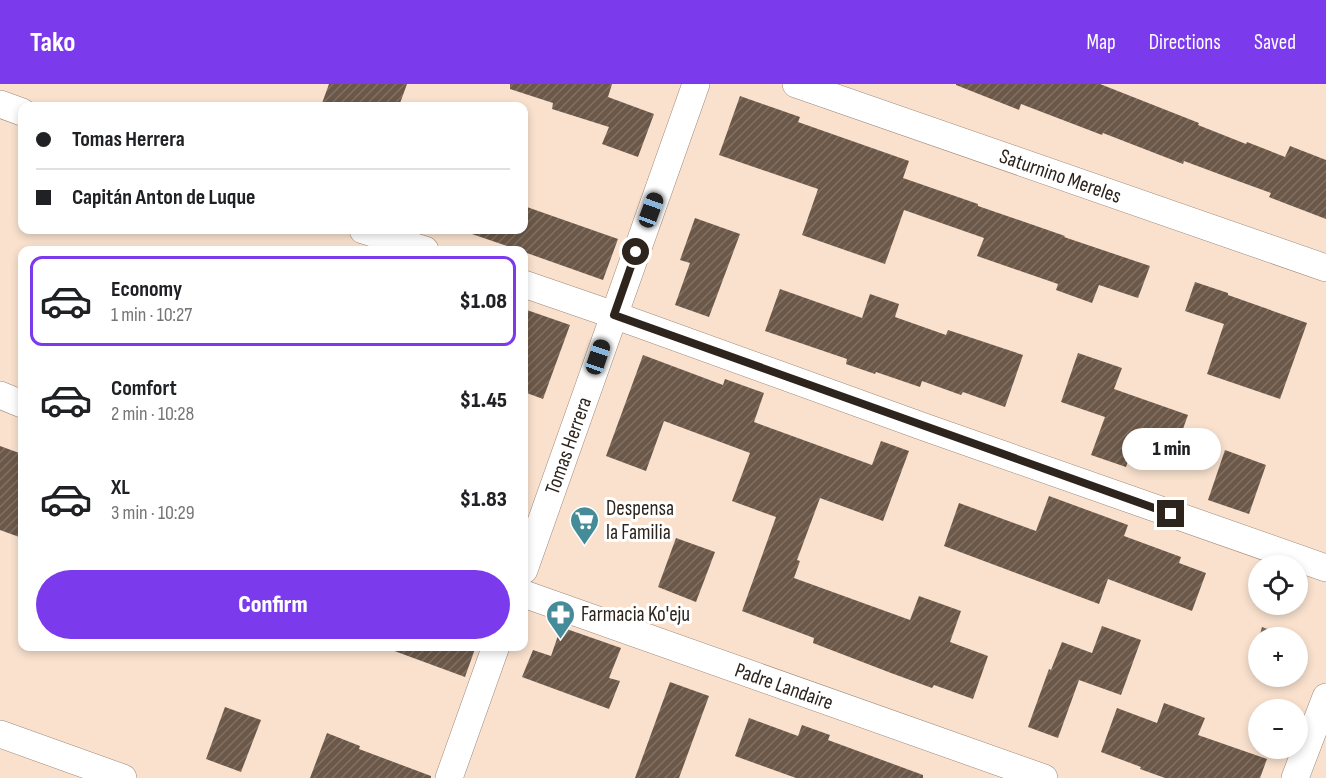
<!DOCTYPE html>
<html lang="en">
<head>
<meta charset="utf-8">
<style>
	body { margin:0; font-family:"Sofia Sans Condensed",sans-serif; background:#f6f6f6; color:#202124; height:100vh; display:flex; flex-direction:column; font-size:22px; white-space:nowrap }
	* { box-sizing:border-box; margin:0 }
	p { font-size:20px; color:#757577 }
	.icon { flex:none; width:33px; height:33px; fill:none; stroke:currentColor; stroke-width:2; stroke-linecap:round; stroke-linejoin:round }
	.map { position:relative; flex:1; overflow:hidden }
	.panel { position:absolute; left:18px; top:162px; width:510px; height:405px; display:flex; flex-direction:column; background:#fff; border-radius:12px; box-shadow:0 3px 9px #0003 }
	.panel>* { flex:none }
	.hud { position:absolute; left:18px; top:18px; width:510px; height:132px; border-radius:12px; box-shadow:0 3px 9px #0003; display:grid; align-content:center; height:132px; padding:0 18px; background:#fff }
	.tools { position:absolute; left:1248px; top:471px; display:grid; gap:12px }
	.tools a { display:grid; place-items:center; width:60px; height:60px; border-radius:50%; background:#fff; box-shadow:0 3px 9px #0003; font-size:30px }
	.end { position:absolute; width:27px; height:27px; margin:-14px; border:8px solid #2d241d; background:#fff; box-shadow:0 0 0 3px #fff }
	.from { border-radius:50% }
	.bubble { position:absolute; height:42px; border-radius:21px; background:#fff; box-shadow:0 3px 9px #0003; font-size:20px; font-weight:800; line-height:42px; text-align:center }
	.car { position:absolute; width:18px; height:36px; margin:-18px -9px; border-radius:8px; box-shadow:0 0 4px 2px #0007; background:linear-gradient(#222 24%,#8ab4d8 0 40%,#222 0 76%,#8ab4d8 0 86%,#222 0) }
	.hud b { display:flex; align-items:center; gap:21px; height:57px; font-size:22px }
	.hud b+b { border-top:2px solid #e0e0e0 }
	.hud i { width:15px; height:15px; background:#202124 }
	ul { padding:10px 0 0; list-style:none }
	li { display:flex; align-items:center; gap:18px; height:90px; margin:0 12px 9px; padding:0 6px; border:3px solid transparent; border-radius:12px }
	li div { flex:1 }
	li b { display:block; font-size:22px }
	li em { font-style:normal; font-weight:800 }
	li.selected { border-color:#7c3aed }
	li>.icon { width:54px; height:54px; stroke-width:1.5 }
	.button { display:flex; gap:12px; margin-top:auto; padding:12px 18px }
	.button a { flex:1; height:69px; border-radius:36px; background:#7c3aed; color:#fff; font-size:24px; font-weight:800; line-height:69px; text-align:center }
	header { display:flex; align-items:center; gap:36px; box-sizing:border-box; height:84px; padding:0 30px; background:#7c3aed; color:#fff }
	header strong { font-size:28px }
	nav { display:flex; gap:33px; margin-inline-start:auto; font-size:21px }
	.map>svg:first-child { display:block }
	.building { fill:url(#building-hatch) }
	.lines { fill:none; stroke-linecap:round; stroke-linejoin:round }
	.street-casing { stroke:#9f8978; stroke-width:28 }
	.street { stroke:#fff; stroke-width:27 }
	.route { stroke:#2d241d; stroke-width:8 }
	.labels { text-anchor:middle; stroke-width:6; stroke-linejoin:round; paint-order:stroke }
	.street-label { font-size:21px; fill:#2d241d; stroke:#fff }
	.poi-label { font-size:21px; fill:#2d241d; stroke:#fff; text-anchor:start }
</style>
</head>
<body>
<header>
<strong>Tako</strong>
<nav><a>Map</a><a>Directions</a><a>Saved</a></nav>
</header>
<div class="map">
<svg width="1326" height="694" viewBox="0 0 1326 694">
	<defs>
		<pattern id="building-hatch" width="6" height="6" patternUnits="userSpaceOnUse" patternTransform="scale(1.5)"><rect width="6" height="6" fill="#6c5848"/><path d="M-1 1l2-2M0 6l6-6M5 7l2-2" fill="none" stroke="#817165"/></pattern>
	</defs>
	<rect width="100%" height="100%" fill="#f9e1ce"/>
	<g class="building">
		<path d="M329,0H407L399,22H321Z"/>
		<path d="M510,0H612L608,13L654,30L638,73L602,60L609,43L552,25L553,19L510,5Z"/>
		<path d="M956,0H1100L1199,39L1198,41L1246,60L1247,58L1285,73L1290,62L1326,76V135L1269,113L1271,109L1227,93L1184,77L1183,80L1103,49L1102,51L1021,20L1019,26L956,1Z"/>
		<path d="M740,12L800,33L798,38L909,77L903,94L978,120V122L1065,152L1064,153L1150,182L1138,214L1099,201L1092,219L1056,206L1058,200L977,172L984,154L904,126L885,180L802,151L818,105L719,71Z"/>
		<path d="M524,122L618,155L603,196L524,168V166H519L469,149V146H524Z"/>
		<path d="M695,134L740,150L709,233L675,221L690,179L680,176Z"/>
		<path d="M1195,198L1228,209V211L1307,239L1280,315L1207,290L1224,240L1185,227Z"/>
		<path d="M780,205L862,234L870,210L899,220L895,233L946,251L948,246L1023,271L1005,323L963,308L961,311L922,297L920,303L876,288L875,290L846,280L847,275L765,247Z"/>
		<path d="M524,225L570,241L543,315L524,308Z"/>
		<path d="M1078,269L1122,284L1114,305L1188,331L1172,375L1133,362L1126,383L1091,371L1105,333L1061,318Z"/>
		<path d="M643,271L723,301L725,295L764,309L754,338L872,381L881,357L909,367L883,437L820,414L797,476L800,477L794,494L910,536L919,512L961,527L950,558L988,572L973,615L934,601L932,604L891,589L813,559L814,554L742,527L776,433L732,417L750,369L664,337L646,387L606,372Z"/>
		<path d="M0,362L22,370V454L0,446Z"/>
		<path d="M1225,366L1266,381L1249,430L1208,416Z"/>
		<path d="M1049,412L1128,441L1124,452L1181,473L1179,479L1206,489L1192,527L1108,495L1099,520L944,462L959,419L1036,447Z"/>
		<path d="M676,454L715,468L696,518L658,503Z"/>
		<path d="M1102,542L1141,556L1121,611L1079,596L1058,654L1028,643L1049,585L1051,586L1062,558L1092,569Z"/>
		<path d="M561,543L621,564L609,594L620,597L609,625L522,593L533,566L551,572Z"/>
		<path d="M1262,543L1291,554H1259Z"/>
		<path d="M1258,554V582L1249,579Z"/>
		<path d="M390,562H476L465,593L389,565Z"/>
		<path d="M670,598L709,612L679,694H635Z"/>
		<path d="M1164,619L1205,634L1198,651L1267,675L1260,694H1165L1140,685L1141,683L1101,668L1117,624L1157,639Z"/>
		<path d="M225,623L261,636L241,688L206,675Z"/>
		<path d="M749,634L798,652L802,641L830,651L828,656L923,691V694H796L735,672Z"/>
		<path d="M327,649L360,662L359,665L431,692V694H310Z"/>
	</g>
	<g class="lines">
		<defs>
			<g id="street">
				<path id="s1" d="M796,0L1326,184"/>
				<path d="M0,20L22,28"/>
				<path d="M363,146L425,166"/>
				<path d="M524,200L614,231L927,344L1326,484"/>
				<path d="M0,311L22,320"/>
				<path id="s2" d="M524,486L696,0"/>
				<path id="s3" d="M524,510L1044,694"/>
				<path d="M0,650L123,694"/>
				<path d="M449,694L496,562"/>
				<path d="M1295,694L1326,613"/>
			</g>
		</defs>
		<use href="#street" class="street-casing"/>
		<use href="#street" class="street"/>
	</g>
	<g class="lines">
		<path class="route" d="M636,168L614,231L1171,430"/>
	</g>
	<defs>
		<symbol id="supermarket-pin" viewBox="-11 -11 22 30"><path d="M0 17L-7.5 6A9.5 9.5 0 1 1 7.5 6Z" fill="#468c98" stroke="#fff"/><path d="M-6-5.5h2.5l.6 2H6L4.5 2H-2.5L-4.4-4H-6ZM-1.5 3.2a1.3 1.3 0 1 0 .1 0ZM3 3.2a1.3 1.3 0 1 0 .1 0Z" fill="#fff"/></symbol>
		<symbol id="pharmacy-pin" viewBox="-11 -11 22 30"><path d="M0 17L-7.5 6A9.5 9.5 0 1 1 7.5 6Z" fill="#468c98" stroke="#fff"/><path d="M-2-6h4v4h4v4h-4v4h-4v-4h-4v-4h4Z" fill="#fff"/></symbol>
	</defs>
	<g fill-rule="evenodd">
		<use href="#supermarket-pin" x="568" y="420" width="33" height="45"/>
		<use href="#pharmacy-pin" x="544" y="514" width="33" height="45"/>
	</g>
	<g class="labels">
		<g class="street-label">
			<text dy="7" stroke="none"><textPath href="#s1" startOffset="280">Saturnino Mereles</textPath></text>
			<text dy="7" stroke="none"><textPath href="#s2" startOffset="132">Tomas Herrera</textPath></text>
			<text dy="7" stroke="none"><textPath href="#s3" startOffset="276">Padre Landaire</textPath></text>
		</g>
		<g class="poi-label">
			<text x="606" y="431">Despensa<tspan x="606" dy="24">la Familia</tspan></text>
			<text x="581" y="537">Farmacia Ko'eju</text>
		</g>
	</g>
</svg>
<div class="tools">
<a><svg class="icon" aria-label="locate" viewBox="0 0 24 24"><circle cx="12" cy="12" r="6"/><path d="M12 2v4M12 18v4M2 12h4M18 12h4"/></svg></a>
<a>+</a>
<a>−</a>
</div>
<i class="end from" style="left:636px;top:168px"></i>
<i class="end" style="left:1171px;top:430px"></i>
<div class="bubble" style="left:1122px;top:344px;width:99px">1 min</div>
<i class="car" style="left:651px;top:126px;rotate:20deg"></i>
<i class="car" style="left:598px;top:273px;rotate:19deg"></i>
<div class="hud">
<b><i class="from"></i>Tomas Herrera</b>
<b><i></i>Capitán Anton de Luque</b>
</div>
<section class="panel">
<ul>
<li class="selected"><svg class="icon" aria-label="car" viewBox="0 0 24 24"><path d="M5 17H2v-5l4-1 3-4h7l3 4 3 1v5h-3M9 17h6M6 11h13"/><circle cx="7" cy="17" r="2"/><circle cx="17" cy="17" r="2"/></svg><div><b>Economy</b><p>1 min · 10:27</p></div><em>$1.08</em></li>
<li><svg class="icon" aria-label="car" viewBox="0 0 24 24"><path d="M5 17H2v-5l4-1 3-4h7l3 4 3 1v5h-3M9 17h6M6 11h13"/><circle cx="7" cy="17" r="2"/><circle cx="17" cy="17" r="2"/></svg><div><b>Comfort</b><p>2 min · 10:28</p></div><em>$1.45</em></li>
<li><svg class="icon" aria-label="car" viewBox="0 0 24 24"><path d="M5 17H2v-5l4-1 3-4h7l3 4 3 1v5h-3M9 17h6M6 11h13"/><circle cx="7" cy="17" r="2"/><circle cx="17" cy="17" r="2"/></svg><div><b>XL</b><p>3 min · 10:29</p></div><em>$1.83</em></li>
</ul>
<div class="button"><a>Confirm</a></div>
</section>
</div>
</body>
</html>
